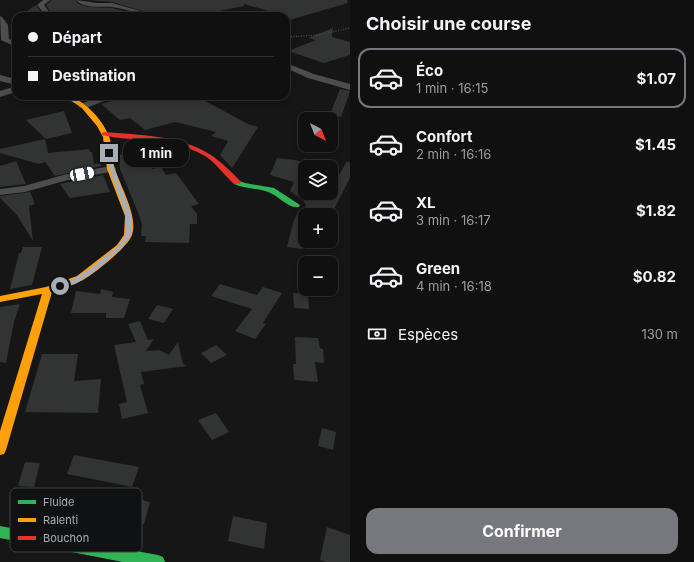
<!DOCTYPE html>
<html lang="fr">
<head>
<meta charset="utf-8">
<style>
	body { margin:0; font-family:Inter,sans-serif; background:#1e1e1e; color:#f1f3f6; height:100vh; display:flex; flex-direction:column; font-size:15px; white-space:nowrap }
	* { box-sizing:border-box; margin:0 }
	p { font-size:13px; color:#9c9d9f }
	.icon { flex:none; width:22px; height:22px; fill:none; stroke:currentColor; stroke-width:2; stroke-linecap:round; stroke-linejoin:round }
	.map { position:relative; flex:1; overflow:hidden }
	.sheet { display:flex; flex-direction:column; background:#101010; width:344px }
	.sheet>* { flex:none }
	.banner { position:absolute; left:12px; top:12px; width:278px; height:88px; border-radius:12px; box-shadow:0 2px 6px #0003,0 0 0 1px #303030; display:grid; align-content:center; height:88px; padding:0 16px; background:#101010 }
	.needle { width:26px; rotate:138deg }
	.controls { position:absolute; left:298px; top:112px; display:grid; gap:8px }
	.controls a { display:grid; place-items:center; width:40px; height:40px; border-radius:8px; background:#101010; box-shadow:0 2px 6px #0003,0 0 0 1px #303030; font-size:20px }
	.end { position:absolute; width:18px; height:18px; margin:-9px; border:5px solid #a9adb5; background:#111; box-shadow:0 0 0 2px #111 }
	.from { border-radius:50% }
	.bubble { position:absolute; height:28px; border-radius:12px; background:#101010; box-shadow:0 2px 6px #0003,0 0 0 1px #303030; font-size:13px; font-weight:700; line-height:28px; text-align:center }
	.car { position:absolute; width:12px; height:24px; margin:-12px -6px; border-radius:5px; box-shadow:0 0 3px 1px #0007; background:linear-gradient(#fff 24%,#345 0 40%,#fff 0 76%,#345 0 86%,#fff 0) }
	.banner b { display:flex; align-items:center; gap:14px; height:38px; font-size:15px }
	.banner b+b { border-top:1px solid #303030 }
	.banner i { width:10px; height:10px; background:#f1f3f6 }
	ul { padding:0; list-style:none }
	li { display:flex; align-items:center; gap:12px; height:60px; margin:0 8px 6px; padding:0 8px; border:2px solid transparent; border-radius:12px }
	li div { flex:1 }
	li b { display:block; font-size:15px }
	li em { font-style:normal; font-weight:700 }
	li.on { border-color:#76787d }
	li>.icon { width:36px; height:36px; stroke-width:1.5 }
	h2 { padding:0 16px; font-size:18px; line-height:48px }
	.pay { display:flex; align-items:center; gap:10px; height:44px; padding:0 16px; font-size:15px }
	.pay p { margin-inline-start:auto }
	.action { display:flex; gap:8px; margin-top:auto; padding:8px 16px }
	.action a { flex:1; height:46px; border-radius:12px; background:#76787d; color:#fff; font-size:16px; font-weight:700; line-height:46px; text-align:center }
	main { display:flex; flex:1; min-height:0 }
	.map>svg:first-child { display:block }
	.building { fill:#323333 }
	.lines { fill:none; stroke-linecap:round; stroke-linejoin:round }
	.path { stroke:#48494b; stroke-width:1.5; stroke-dasharray:1 1.5; stroke-linecap:butt }
	.street { fill:#4c4d4f; fill-rule:evenodd }
	.fast { fill:#30b455; fill-rule:evenodd }
	.slow { fill:#ff9f0a; fill-rule:evenodd }
	.jam { fill:#e5322d; fill-rule:evenodd }
	.route { fill:#a9adb5 }
	.key { fill:#101112; stroke:#3e4043; stroke-width:1 }
	.key-label { font-size:11px; fill:#a9adb5 }
</style>
</head>
<body>
<main>
<div class="map">
<svg width="350" height="562" viewBox="0 0 350 562">
	<rect width="100%" height="100%" fill="#161616"/>
	<g class="building">
		<path d="M51,0H75L79,4L88,7L112,8L144,16H80L85,13L53,15L46,5Z"/>
		<path d="M87,0H347L348,3L286,21V16L244,4V6L194,16H159L112,2Z"/>
		<path d="M36,5L43,15L20,16Z"/>
		<path d="M333,28L332,37L350,42V55L324,63L288,51L316,40L308,38Z"/>
		<path d="M340,89L350,91L341,117L330,114Z"/>
		<path d="M139,96H196L248,124L258,127L232,168L220,155L228,141L211,136L216,132L175,122L145,130L130,118L120,120L101,104L122,98L125,100Z"/>
		<path d="M64,111L72,133L46,139L26,120Z"/>
		<path d="M45,139L48,153L89,149L90,152H92L94,164L101,163V166L55,176L45,162L39,164L0,153V149Z"/>
		<path d="M145,154L152,169L161,167L166,175L176,173L199,204L191,206L197,214V224H190L189,243L145,242L146,236H141L142,225L139,215L120,169L118,155Z"/>
		<path d="M305,157V196L308,193L327,197L329,193H331V189L347,161L350,163V178L332,213L305,207L306,205L303,200L290,191L294,182L270,175L277,158L295,160L303,162Z"/>
		<path d="M16,161L26,184L0,187V166Z"/>
		<path d="M103,175L110,192L70,198L60,184Z"/>
		<path d="M30,192L35,204L29,206L33,241L17,215L0,198V196Z"/>
		<path d="M305,208V238L302,249L287,247L293,223L298,211L302,210Z"/>
		<path d="M23,247H42L32,285L10,289L19,253H21Z"/>
		<path d="M220,284L257,295L263,287L282,293L263,323L266,324L255,339L235,331L252,309L211,296Z"/>
		<path d="M101,289L113,292L112,297L130,299L124,318H106V310V313H71L76,291L100,294Z"/>
		<path d="M293,293L308,294L309,309L294,308Z"/>
		<path d="M20,304L14,322L6,363L0,362V307Z"/>
		<path d="M157,305L173,309L164,323L148,319Z"/>
		<path d="M140,321L148,340L154,339L146,351L159,350L169,355L178,342L183,364L187,366L141,372L144,384L140,385L148,413L122,419L119,404L127,402L114,345L136,342L128,324Z"/>
		<path d="M295,337L318,338L320,348L323,349L324,363L315,362L318,382L294,380L293,364H296Z"/>
		<path d="M216,345L227,355L211,363L201,353Z"/>
		<path d="M42,354H78L74,381L101,379L98,413L25,412Z"/>
		<path d="M216,413L229,432L212,440L198,420Z"/>
		<path d="M322,428L336,432L333,450L318,446Z"/>
		<path d="M74,455L139,467L132,487L67,474Z"/>
		<path d="M25,462L40,463L34,487L18,486Z"/>
		<path d="M138,499L150,502L144,524L131,521Z"/>
		<path d="M233,516L267,523L264,549L228,541Z"/>
		<path d="M327,527L350,535V562H326L320,560Z"/>
	</g>
	<g class="lines">
		<path class="path" d="M286,37L318,35L350,28"/>
		<g class="street">
			<path d="M43,0H50L44,5L51,14L52,16H46L37,5Z"/>
			<path d="M76,0L97,3H112L158,16C142,16 128,9 112,7C101,6 84,9 76,0Z"/>
			<path d="M0,16L2,17L8,25L9,39L16,42V47L1,40Z"/>
			<path d="M286,63L314,74L350,84V90L308,78L286,68Z"/>
			<path d="M0,75L16,79V85L0,81Z"/>
			<path d="M16,86V92L0,97V91Z"/>
			<path d="M101,96H114L112,98L86,108H80L78,106L80,104Z"/>
			<path d="M111,166L115,167L116,169L115,171L68,180L25,192L0,195V189L24,186L67,174Z"/>
		</g>
		<g class="fast">
			<path d="M234,180H237L245,183L274,188L300,205L299,207C288,209 278,195 268,192C257,188 245,189 234,184Z"/>
			<path d="M0,526L158,555L163,557L165,562H123L0,538Z"/>
		</g>
		<path class="slow" d="M63,96C82,96 102,119 109,136C113,147 111,160 116,172C122,189 138,217 132,235C128,247 95,273 83,280C74,285 62,288 52,292L6,450L4,454L0,455V431L42,294L0,302V296L46,287L77,276L117,245L124,235L125,216L107,169L103,137L97,126L81,107Z"/>
		<path class="jam" d="M104,132C139,135 181,135 211,155C220,161 234,174 241,182L240,184H234C224,175 216,163 205,156C170,136 138,143 102,135V133Z"/>
	</g>
	<path class="route" d="M109,151L111,153L114,168L132,216L131,235L122,248L93,273L75,284L58,288V284L70,281L88,270L118,246L125,235L126,216L109,168L106,153Z"/>
	<rect x="10" y="488" width="132" height="64" rx="6" class="key"/>
	<rect x="18" y="500" width="18" height="4" fill="#30b455"/>
	<rect x="18" y="518" width="18" height="4" fill="#ff9f0a"/>
	<rect x="18" y="536" width="18" height="4" fill="#e5322d"/>
	<g class="key-label">
		<text x="43" y="506">Fluide</text>
		<text x="43" y="524">Ralenti</text>
		<text x="43" y="542">Bouchon</text>
	</g>
</svg>
<div class="controls">
<a><svg class="needle" viewBox="-14 -14 28 28"><path d="M0-13l5 13h-10z" fill="#e53935"/><path d="M0 13l5-13h-10z" fill="#9c9d9f"/></svg></a>
<a><svg class="icon" aria-label="layers" viewBox="0 0 24 24"><path d="M12 4l9 5-9 5-9-5zM3 14l9 5 9-5"/></svg></a>
<a>+</a>
<a>−</a>
</div>
<i class="end from" style="left:60px;top:286px"></i>
<i class="end" style="left:109px;top:153px"></i>
<div class="bubble" style="left:123px;top:139px;width:66px">1 min</div>
<i class="car" style="left:82px;top:174px;rotate:79deg"></i>
<div class="banner">
<b><i class="from"></i>Départ</b>
<b><i></i>Destination</b>
</div>
</div>
<section class="sheet">
<h2>Choisir une course</h2>
<ul>
<li class="on"><svg class="icon" aria-label="car" viewBox="0 0 24 24"><path d="M5 17H2v-5l4-1 3-4h7l3 4 3 1v5h-3M9 17h6M6 11h13"/><circle cx="7" cy="17" r="2"/><circle cx="17" cy="17" r="2"/></svg><div><b>Éco</b><p>1 min · 16:15</p></div><em>$1.07</em></li>
<li><svg class="icon" aria-label="car" viewBox="0 0 24 24"><path d="M5 17H2v-5l4-1 3-4h7l3 4 3 1v5h-3M9 17h6M6 11h13"/><circle cx="7" cy="17" r="2"/><circle cx="17" cy="17" r="2"/></svg><div><b>Confort</b><p>2 min · 16:16</p></div><em>$1.45</em></li>
<li><svg class="icon" aria-label="car" viewBox="0 0 24 24"><path d="M5 17H2v-5l4-1 3-4h7l3 4 3 1v5h-3M9 17h6M6 11h13"/><circle cx="7" cy="17" r="2"/><circle cx="17" cy="17" r="2"/></svg><div><b>XL</b><p>3 min · 16:17</p></div><em>$1.82</em></li>
<li><svg class="icon" aria-label="car" viewBox="0 0 24 24"><path d="M5 17H2v-5l4-1 3-4h7l3 4 3 1v5h-3M9 17h6M6 11h13"/><circle cx="7" cy="17" r="2"/><circle cx="17" cy="17" r="2"/></svg><div><b>Green</b><p>4 min · 16:18</p></div><em>$0.82</em></li>
</ul>
<div class="pay"><svg class="icon" aria-label="cash" viewBox="0 0 24 24"><path d="M3 7h18v10H3z"/><circle cx="12" cy="12" r="2"/></svg>Espèces<p>130 m</p></div>
<div class="action"><a>Confirmer</a></div>
</section>
</main>
</body>
</html>
